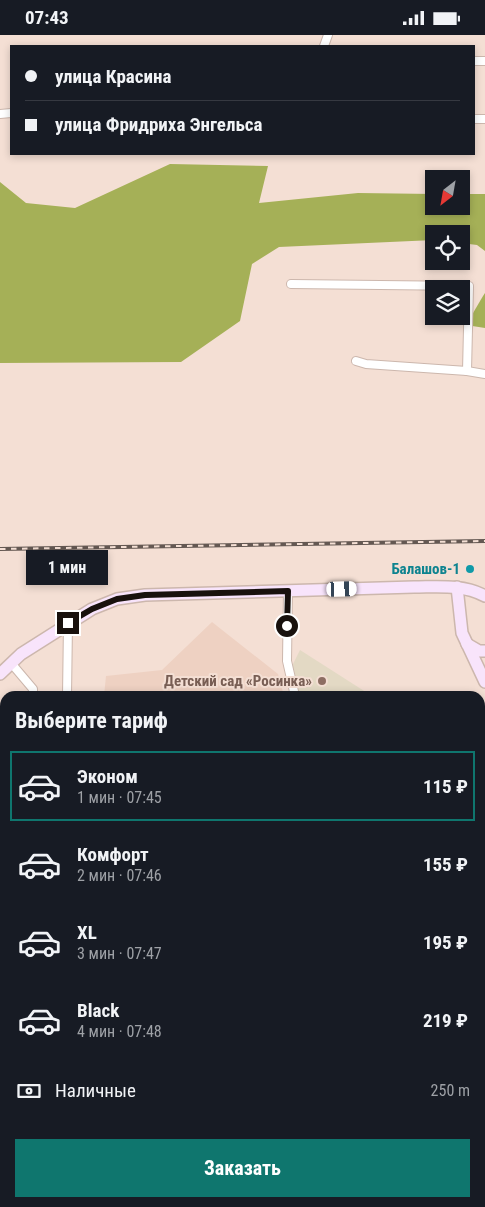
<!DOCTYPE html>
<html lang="ru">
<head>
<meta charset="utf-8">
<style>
	body { margin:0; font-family:"Roboto Condensed",sans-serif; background:#242831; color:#f1f3f6; height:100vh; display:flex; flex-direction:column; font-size:19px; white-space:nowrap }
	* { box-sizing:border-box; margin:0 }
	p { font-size:16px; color:#9ea1a6 }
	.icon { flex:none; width:28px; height:28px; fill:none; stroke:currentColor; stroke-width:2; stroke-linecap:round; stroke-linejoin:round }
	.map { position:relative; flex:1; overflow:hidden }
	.details { position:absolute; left:0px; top:656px; width:485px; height:516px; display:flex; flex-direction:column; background:#171b24; border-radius:15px 15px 0 0; box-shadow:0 2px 8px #0003 }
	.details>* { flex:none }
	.hud { position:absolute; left:10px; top:10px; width:465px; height:110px; border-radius:0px; box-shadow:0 2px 8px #0003; display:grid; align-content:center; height:110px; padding:0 15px; background:#171b24 }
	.needle { width:32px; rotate:211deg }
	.fabs { position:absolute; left:425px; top:135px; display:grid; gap:10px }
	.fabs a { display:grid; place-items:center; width:45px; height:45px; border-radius:0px; background:#171b24; box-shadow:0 2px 8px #0003; font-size:25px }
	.end { position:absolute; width:22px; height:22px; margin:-11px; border:6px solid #18110d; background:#fff; box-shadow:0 0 0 2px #fff }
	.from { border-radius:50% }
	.bubble { position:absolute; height:35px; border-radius:0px; background:#171b24; box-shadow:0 2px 8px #0003; font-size:16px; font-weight:700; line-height:35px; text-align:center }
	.car { position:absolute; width:15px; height:30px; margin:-15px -8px; border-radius:6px; box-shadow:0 0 4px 1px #0007; background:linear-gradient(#fff 24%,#345 0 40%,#fff 0 76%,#345 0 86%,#fff 0) }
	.hud b { display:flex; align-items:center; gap:18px; height:48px; font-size:19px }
	.hud b+b { border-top:1px solid #363941 }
	.hud i { width:12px; height:12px; background:#f1f3f6 }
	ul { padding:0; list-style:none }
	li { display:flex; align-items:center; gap:15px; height:70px; margin:0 10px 8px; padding:0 5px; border:2px solid transparent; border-radius:0px }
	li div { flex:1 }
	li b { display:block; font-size:19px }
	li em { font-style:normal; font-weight:700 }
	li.on { border-color:#0f766e }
	li>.icon { width:45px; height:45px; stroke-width:1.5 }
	h2 { padding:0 15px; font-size:22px; line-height:60px }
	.pay { display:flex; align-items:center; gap:12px; height:55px; padding:0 15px; font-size:19px }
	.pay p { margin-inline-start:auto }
	.button { display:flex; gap:10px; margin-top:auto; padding:10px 15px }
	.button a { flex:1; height:58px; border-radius:0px; background:#0f766e; color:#fff; font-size:20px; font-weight:700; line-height:58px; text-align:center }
	.status { display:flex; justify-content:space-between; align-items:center; height:35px; padding:0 25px; background:#171b24; direction:ltr }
	.status svg { height:14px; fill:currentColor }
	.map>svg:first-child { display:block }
	.built { fill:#eed1c2 }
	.education { fill:#e3d9c4 }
	.forest { fill:#a5b057 }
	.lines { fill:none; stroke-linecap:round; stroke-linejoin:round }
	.minor-casing { stroke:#ccb7ad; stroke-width:10 }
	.tertiary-casing { stroke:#ccb7ad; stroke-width:12 }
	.secondary-casing { stroke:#ccb7ad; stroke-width:14 }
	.minor { stroke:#fff; stroke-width:8 }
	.tertiary { stroke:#fff; stroke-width:10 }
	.secondary { stroke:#f8e4fb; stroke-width:11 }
	.rail-casing { stroke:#645852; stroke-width:4 }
	.rail { stroke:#f4dfd4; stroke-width:2; stroke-dasharray:5.5; stroke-linecap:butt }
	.route { stroke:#18110d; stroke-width:6 }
	.culture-dot { fill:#0f9aa8; stroke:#f4dfd4; stroke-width:2 }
	.education-dot { fill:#8d6e63; stroke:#f4dfd4; stroke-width:2 }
	.labels { text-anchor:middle; stroke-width:4; stroke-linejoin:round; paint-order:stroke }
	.culture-label { font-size:15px; font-weight:bold; fill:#0d838f; stroke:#f4dfd4; text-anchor:end }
	.education-label { font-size:15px; font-weight:bold; fill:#785e54; stroke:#f4dfd4; text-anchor:end }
</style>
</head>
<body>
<div class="status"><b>07:43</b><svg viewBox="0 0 49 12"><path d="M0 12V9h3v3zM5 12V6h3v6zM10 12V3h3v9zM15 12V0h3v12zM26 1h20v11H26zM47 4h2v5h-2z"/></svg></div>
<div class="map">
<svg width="485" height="1172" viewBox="0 0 485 1172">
	<rect width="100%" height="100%" fill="#f4dfd4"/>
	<path class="built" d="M212,587L278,639L284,661H104L106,641L162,635Z"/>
	<path class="education" d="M300,615L372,661H299L292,631Z"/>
	<g class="forest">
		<path d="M170,129L268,131L259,168L358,158L434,159V171H461V159H485V216L477,210L461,208V199H434V205L279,212L252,229L240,286L181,327L0,328V147L26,168L75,173Z"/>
		<path d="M485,258V293L466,290L483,261Z"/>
	</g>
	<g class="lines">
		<defs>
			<g id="minor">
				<path d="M324,11L328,0"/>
				<path d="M474,26H485"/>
				<path d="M0,79L11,78"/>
				<path d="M474,84H485"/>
				<path d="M291,249L469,251L467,336"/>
				<path d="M356,326L366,329L467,336L485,339"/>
				<path d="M288,555L287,626L295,661"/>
				<path d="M11,628L33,654V661"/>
				<path d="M67,661L68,588"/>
				<path d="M0,845L5,840"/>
				<path d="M0,946L5,936"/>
				<path d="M480,1132H485"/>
				<path d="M56,1172L57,1168"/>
				<path d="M184,1172L185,1168"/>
				<path d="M291,1172L292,1168"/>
				<path d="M396,1172V1168"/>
			</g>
			<path id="tertiary" d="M480,821H485"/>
			<g id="secondary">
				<path d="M457,552L462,598L485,647"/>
				<path d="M467,609L479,616H485"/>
				<path d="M0,639L21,619L92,574L117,564L145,560L414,552C438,552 463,549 485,561"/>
			</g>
		</defs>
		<use href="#minor" class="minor-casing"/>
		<use href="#tertiary" class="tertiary-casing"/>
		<use href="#secondary" class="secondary-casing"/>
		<use href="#minor" class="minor"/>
		<use href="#tertiary" class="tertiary"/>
		<use href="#secondary" class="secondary"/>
		<defs>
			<path id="rail" d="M0,514L485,506"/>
		</defs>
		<use href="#rail" class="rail-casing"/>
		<use href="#rail" class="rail"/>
	</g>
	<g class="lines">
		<path class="route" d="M68,588L92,574L117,564L145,560L288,556L287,591"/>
	</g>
	<circle class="culture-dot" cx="470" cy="534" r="5"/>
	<circle class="education-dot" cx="322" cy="646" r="5"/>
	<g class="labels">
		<g class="culture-label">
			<text x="460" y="539">Балашов-1</text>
		</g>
		<g class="education-label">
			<text x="312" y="651">Детский сад «Росинка»</text>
		</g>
	</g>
</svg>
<div class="fabs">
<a><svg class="needle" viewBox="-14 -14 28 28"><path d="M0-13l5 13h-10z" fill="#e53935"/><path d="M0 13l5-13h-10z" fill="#9ea1a6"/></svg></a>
<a><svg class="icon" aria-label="locate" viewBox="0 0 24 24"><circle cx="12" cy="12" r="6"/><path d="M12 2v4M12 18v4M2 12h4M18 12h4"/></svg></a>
<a><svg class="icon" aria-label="layers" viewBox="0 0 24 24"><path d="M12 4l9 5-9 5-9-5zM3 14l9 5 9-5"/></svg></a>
</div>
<i class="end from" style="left:287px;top:591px"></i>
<i class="end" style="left:68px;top:588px"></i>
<div class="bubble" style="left:26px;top:515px;width:82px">1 мин</div>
<i class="car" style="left:342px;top:554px;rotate:88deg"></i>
<div class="hud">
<b><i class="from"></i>улица Красина</b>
<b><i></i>улица Фридриха Энгельса</b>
</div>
<section class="details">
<h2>Выберите тариф</h2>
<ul>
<li class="on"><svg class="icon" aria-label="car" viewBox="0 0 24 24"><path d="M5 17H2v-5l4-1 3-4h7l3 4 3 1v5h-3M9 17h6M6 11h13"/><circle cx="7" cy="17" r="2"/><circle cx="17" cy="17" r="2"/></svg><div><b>Эконом</b><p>1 мин · 07:45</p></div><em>115 ₽</em></li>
<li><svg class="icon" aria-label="car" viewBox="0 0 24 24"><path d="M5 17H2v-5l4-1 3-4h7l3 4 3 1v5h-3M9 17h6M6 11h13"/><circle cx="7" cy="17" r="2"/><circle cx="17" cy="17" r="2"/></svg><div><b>Комфорт</b><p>2 мин · 07:46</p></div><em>155 ₽</em></li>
<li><svg class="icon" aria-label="car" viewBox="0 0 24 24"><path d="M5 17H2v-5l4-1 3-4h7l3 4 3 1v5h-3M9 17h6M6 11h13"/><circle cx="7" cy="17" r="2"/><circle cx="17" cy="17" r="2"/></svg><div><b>XL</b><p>3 мин · 07:47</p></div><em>195 ₽</em></li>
<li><svg class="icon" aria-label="car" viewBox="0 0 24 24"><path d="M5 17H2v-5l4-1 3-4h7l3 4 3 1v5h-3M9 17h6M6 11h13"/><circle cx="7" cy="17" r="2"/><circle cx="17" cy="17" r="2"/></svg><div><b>Black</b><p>4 мин · 07:48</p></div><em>219 ₽</em></li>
</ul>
<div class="pay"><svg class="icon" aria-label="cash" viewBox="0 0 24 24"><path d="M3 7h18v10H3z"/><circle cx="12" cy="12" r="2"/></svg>Наличные<p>250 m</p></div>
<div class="button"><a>Заказать</a></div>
</section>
</div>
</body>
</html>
